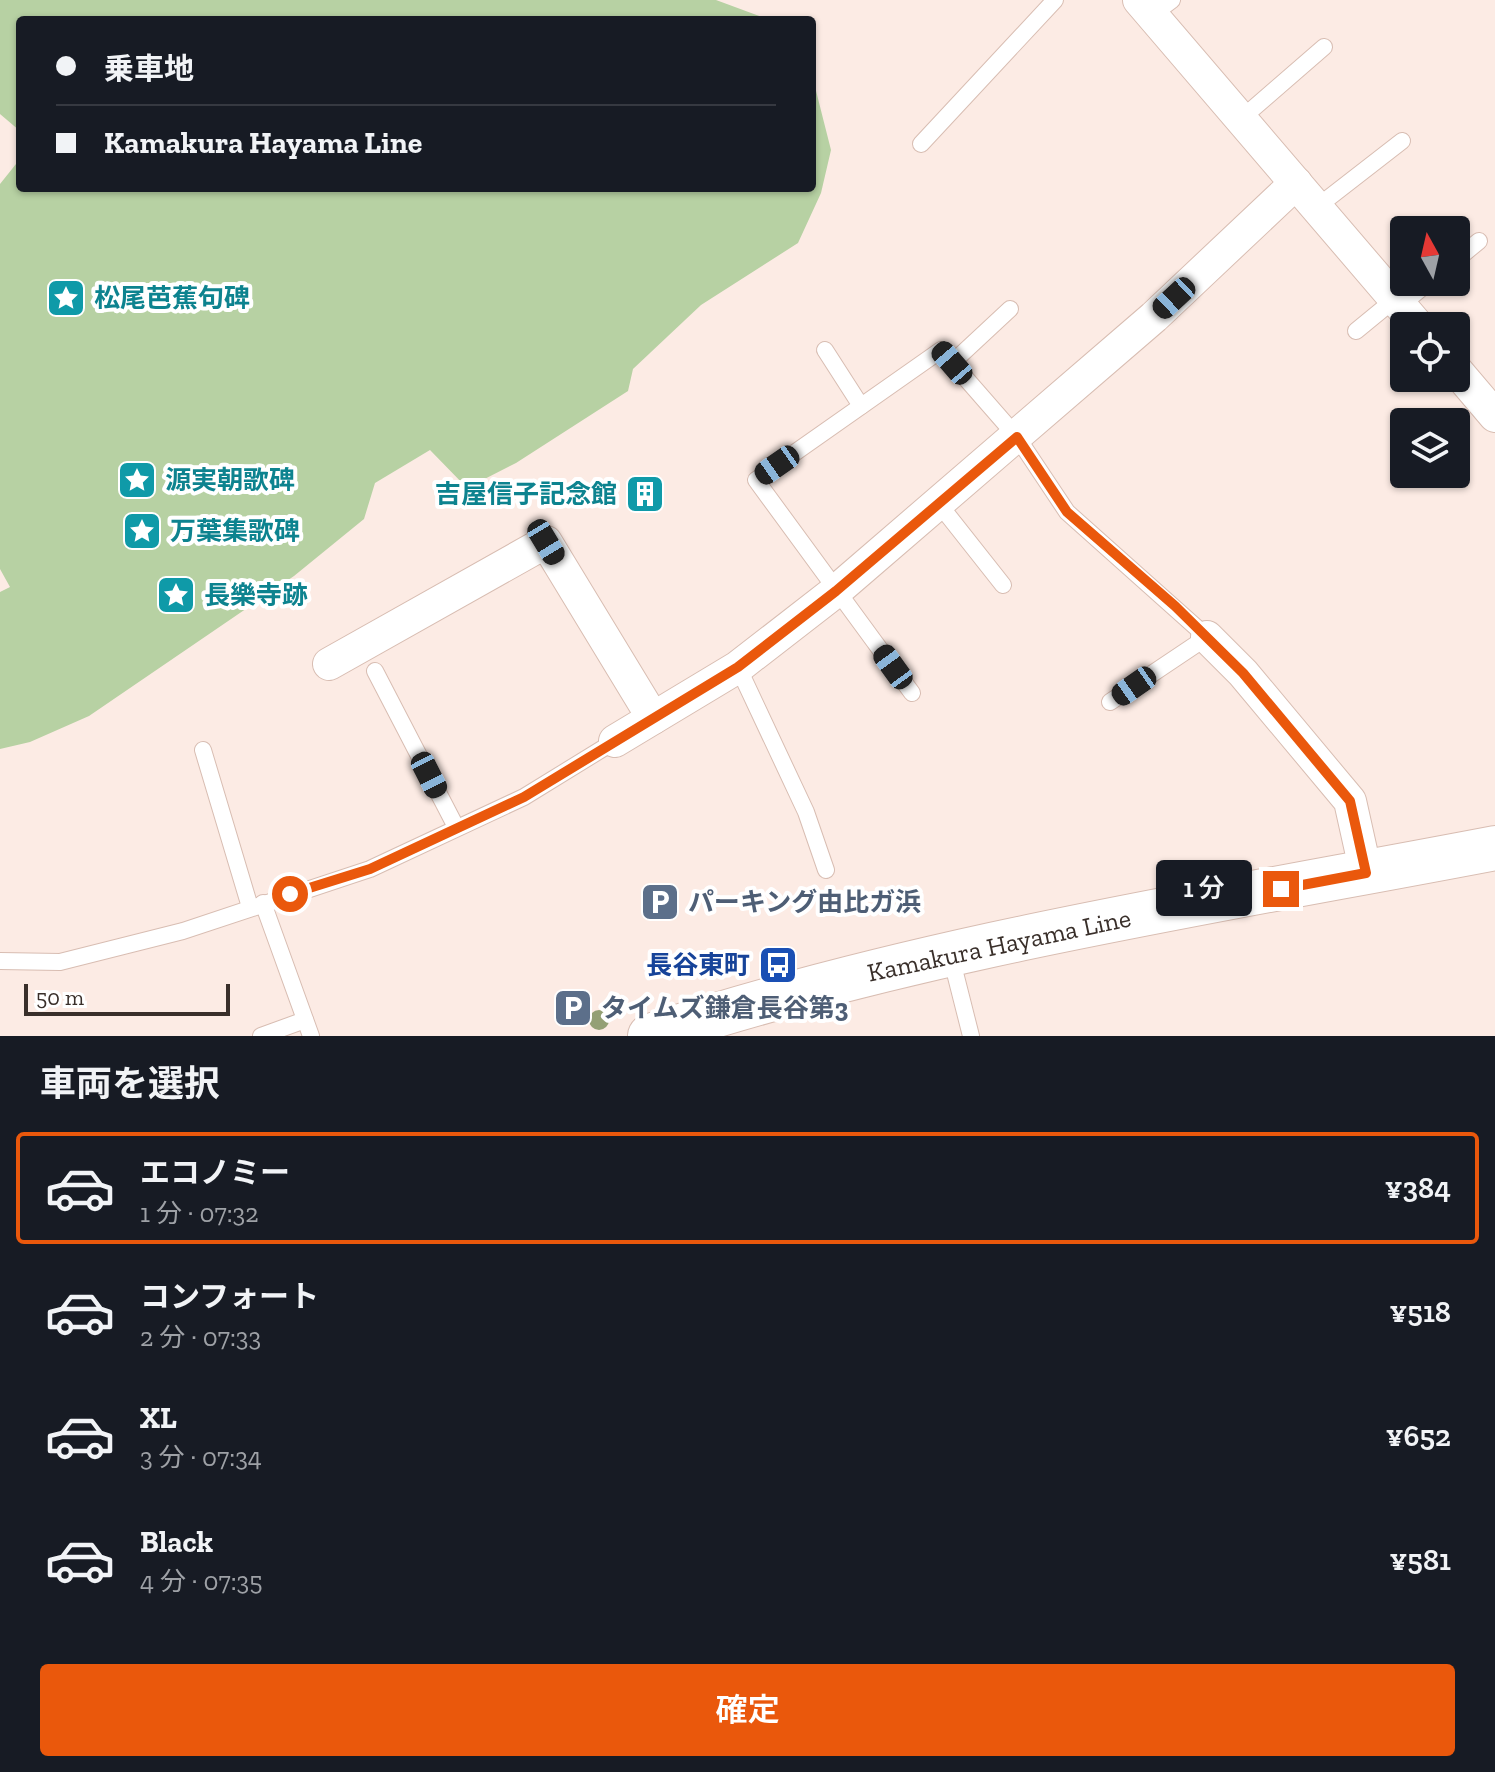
<!DOCTYPE html>
<html lang="ja">
<head>
<meta charset="utf-8">
<style>
	body { margin:0; font-family:"Zilla Slab","Noto Sans JP",serif; background:#20242c; color:#f1f3f6; height:100vh; display:flex; flex-direction:column; font-size:30px; white-space:nowrap }
	* { box-sizing:border-box; margin:0 }
	p { font-size:26px; color:#9ea1a6 }
	.icon { flex:none; width:44px; height:44px; fill:none; stroke:currentColor; stroke-width:2; stroke-linecap:round; stroke-linejoin:round }
	.map { position:relative; height:1036px; overflow:hidden }
	.sheet { display:flex; flex-direction:column; background:#171b24; flex:1 }
	.sheet>* { flex:none }
	.guide { position:absolute; left:16px; top:16px; width:800px; height:176px; border-radius:8px; box-shadow:0 2px 6px #0004; display:grid; align-content:center; height:176px; padding:0 40px; background:#171b24 }
	.needle { width:52px; rotate:352deg }
	.controls { position:absolute; left:1390px; top:216px; display:grid; gap:16px }
	.controls a { display:grid; place-items:center; width:80px; height:80px; border-radius:8px; background:#171b24; box-shadow:0 2px 6px #0004; font-size:40px }
	.scale { position:absolute; left:24px; bottom:20px; width:206px; box-sizing:border-box; padding-left:8px; border:4px solid #392f2a; border-top:0; font-size:22px; line-height:28px; white-space:nowrap; color:#392f2a; -webkit-text-stroke:6px #fff; paint-order:stroke }
	.end { position:absolute; width:36px; height:36px; margin:-18px; border:10px solid #ea580c; background:#fff; box-shadow:0 0 0 4px #fff }
	.from { border-radius:50% }
	.bubble { position:absolute; height:56px; border-radius:8px; background:#171b24; box-shadow:0 2px 6px #0004; font-size:26px; font-weight:600; line-height:56px; text-align:center }
	.car { position:absolute; width:24px; height:48px; margin:-24px -12px; border-radius:10px; box-shadow:0 0 6px 2px #0007; background:linear-gradient(#222 24%,#8ab4d8 0 40%,#222 0 76%,#8ab4d8 0 86%,#222 0) }
	.guide b { display:flex; align-items:center; gap:28px; height:76px; font-size:30px }
	.guide b+b { border-top:2px solid #363941 }
	.guide i { width:20px; height:20px; background:#f1f3f6 }
	ul { padding:0; list-style:none }
	li { display:flex; align-items:center; gap:24px; height:112px; margin:0 16px 12px; padding:0 24px; border:4px solid transparent; border-radius:8px }
	li div { flex:1 }
	li b { display:block; font-size:30px }
	li em { font-style:normal; font-weight:600 }
	li.selected { border-color:#ea580c }
	li>.icon { width:72px; height:72px; stroke-width:1.5 }
	h2 { padding:0 40px; font-size:36px; line-height:96px }
	.action { display:flex; gap:16px; margin-top:auto; padding:16px 40px }
	.action a { flex:1; height:92px; border-radius:8px; background:#ea580c; color:#fff; font-size:32px; font-weight:600; line-height:92px; text-align:center }
	.map>svg:first-child { display:block }
	.green { fill:#b7d1a3 }
	.lines { fill:none; stroke-linecap:round; stroke-linejoin:round }
	.service-casing { stroke:#d8bdb2; stroke-width:18 }
	.minor-casing { stroke:#d8bdb2; stroke-width:34 }
	.secondary-casing { stroke:#d8bdb2; stroke-width:46 }
	.service { stroke:#fff; stroke-width:16 }
	.minor { stroke:#fff; stroke-width:32 }
	.secondary { stroke:#fff; stroke-width:44 }
	.tree { fill:#94a075 }
	.route { stroke:#ea580c; stroke-width:10 }
	.labels { text-anchor:middle; stroke-width:8; stroke-linejoin:round; paint-order:stroke }
	.culture-label { font-size:26px; font-weight:bold; fill:#0d838f; stroke:#fff; text-anchor:start }
	.service-label { font-size:26px; font-weight:bold; fill:#4e5e75; stroke:#fff; text-anchor:start }
	.street-label { font-size:26px; fill:#392f2a; stroke:#fff }
	.transit-label { font-size:26px; font-weight:bold; fill:#164399; stroke:#fff; text-anchor:end }
</style>
</head>
<body>
<div class="map">
<svg width="1495" height="1036" viewBox="0 0 1495 1036">
	<rect width="100%" height="100%" fill="#fcebe4"/>
	<g class="green">
		<path d="M0,0H716L770,20H20V131L0,114Z"/>
		<path d="M812,75L831,150L821,193L798,243L701,305L633,369L628,391L516,463L467,488L430,450L375,483L364,519L294,576L89,716L30,742L0,749V592L10,587L0,569V184L16,164L20,136V188H812Z"/>
	</g>
	<g class="lines">
		<defs>
			<g id="service">
				<path d="M1152,15L1172,0"/>
				<path d="M1241,119L1324,47"/>
				<path d="M921,144L1055,0"/>
				<path d="M1317,207L1402,141"/>
				<path d="M1456,260L1479,241"/>
				<path d="M1401,305L1429,282"/>
				<path d="M1356,331L1395,299"/>
				<path d="M825,350L861,406"/>
				<path d="M952,363L1010,309"/>
				<path d="M939,504L1003,585"/>
				<path d="M738,667L806,812L826,870"/>
				<path d="M375,671L456,827"/>
				<path d="M912,693L756,480L941,350L1017,437L1067,512L1207,637L1110,702"/>
				<path d="M203,750L250,907"/>
				<path d="M263,903L311,1036"/>
				<path d="M951,957L971,1036"/>
				<path d="M0,961L60,962L183,931L370,869L524,797L615,741"/>
				<path d="M261,1036L305,1020"/>
			</g>
			<g id="minor">
				<path d="M1139,0L1418,326"/>
				<path d="M1456,370L1495,416"/>
				<path d="M1207,637L1243,673L1350,801L1366,873"/>
				<path d="M329,664L546,542L653,718"/>
				<path d="M615,741L738,667L836,591L1154,317L1296,183"/>
			</g>
			<path id="secondary" d="M650,1036C925,946 1212,902 1495,848"/>
		</defs>
		<use href="#service" class="service-casing"/>
		<use href="#minor" class="minor-casing"/>
		<use href="#secondary" class="secondary-casing"/>
		<use href="#service" class="service"/>
		<use href="#minor" class="minor"/>
		<use href="#secondary" class="secondary"/>
	</g>
	<circle class="tree" cx="599" cy="1020" r="10"/>
	<g class="lines">
		<path class="route" d="M290,894L370,869L524,797L738,667L836,591L1017,437L1067,512L1175,606L1243,673L1350,801L1366,873L1281,889"/>
	</g>
	<defs>
		<symbol id="sight-square" viewBox="-11 -11 22 22"><rect x="-9" y="-9" width="18" height="18" rx="4" fill="#0f9aa8" stroke="#fff"/><path d="M0-6L1.8-2.2L6-1.7L2.9 1.2L3.7 5.4L0 3.3L-3.7 5.4L-2.9 1.2L-6-1.7L-1.8-2.2Z" fill="#fff"/></symbol>
		<symbol id="building-square" viewBox="-11 -11 22 22"><rect x="-9" y="-9" width="18" height="18" rx="4" fill="#0f9aa8" stroke="#fff"/><path d="M-4-6H4V6H1V3H-1V6H-4ZM-2.5-4.3h1.7v1.8h-1.7ZM.8-4.3h1.7v1.8H.8ZM-2.5-1h1.7V.8h-1.7ZM.8-1h1.7V.8H.8Z" fill="#fff"/></symbol>
		<symbol id="parking-square" viewBox="-11 -11 22 22"><rect x="-9" y="-9" width="18" height="18" rx="4" fill="#5c6f8a" stroke="#fff"/><path d="M-3.5-5.5H1a3.5 3.5 0 0 1 0 7H-1V5.5H-3.5ZM-1-3.4V-.6H.8a1.4 1.4 0 0 0 0-2.8Z" fill="#fff"/></symbol>
		<symbol id="bus-square" viewBox="-11 -11 22 22"><rect x="-9" y="-9" width="18" height="18" rx="4" fill="#1a4fb4" stroke="#fff"/><path d="M-5-6H5V4H4V6H2V4H-2V6H-4V4H-5ZM-3.5-4V0h7V-4ZM-3.5 1.2v1.5H-2V1.2ZM2 1.2v1.5H3.5V1.2Z" fill="#fff"/></symbol>
	</defs>
	<g fill-rule="evenodd">
		<use href="#sight-square" x="44" y="276" width="44" height="44"/>
		<use href="#sight-square" x="115" y="458" width="44" height="44"/>
		<use href="#building-square" x="623" y="472" width="44" height="44"/>
		<use href="#sight-square" x="120" y="509" width="44" height="44"/>
		<use href="#sight-square" x="154" y="573" width="44" height="44"/>
		<use href="#parking-square" x="638" y="880" width="44" height="44"/>
		<use href="#bus-square" x="756" y="943" width="44" height="44"/>
		<use href="#parking-square" x="551" y="986" width="44" height="44"/>
	</g>
	<g class="labels">
		<g class="culture-label">
			<text x="94" y="307">松尾芭蕉句碑</text>
			<text x="165" y="489">源実朝歌碑</text>
			<text x="617" y="503" text-anchor="end">吉屋信子記念館</text>
			<text x="170" y="540">万葉集歌碑</text>
			<text x="204" y="604">長樂寺跡</text>
		</g>
		<g class="service-label">
			<text x="688" y="911">パーキング由比ガ浜</text>
			<text x="601" y="1017">タイムズ鎌倉長谷第3</text>
		</g>
		<g class="street-label">
			<text transform="translate(999 945) rotate(-12)" y="9">Kamakura Hayama Line</text>
		</g>
		<g class="transit-label">
			<text x="750" y="974">長谷東町</text>
		</g>
	</g>
</svg>
<div class="controls">
<a><svg class="needle" viewBox="-14 -14 28 28"><path d="M0-13l5 13h-10z" fill="#e53935"/><path d="M0 13l5-13h-10z" fill="#9ea1a6"/></svg></a>
<a><svg class="icon" aria-label="locate" viewBox="0 0 24 24"><circle cx="12" cy="12" r="6"/><path d="M12 2v4M12 18v4M2 12h4M18 12h4"/></svg></a>
<a><svg class="icon" aria-label="layers" viewBox="0 0 24 24"><path d="M12 4l9 5-9 5-9-5zM3 14l9 5 9-5"/></svg></a>
</div>
<div class="scale">50 m</div>
<i class="end from" style="left:290px;top:894px"></i>
<i class="end" style="left:1281px;top:889px"></i>
<div class="bubble" style="left:1156px;top:860px;width:96px">1 分</div>
<i class="car" style="left:1174px;top:298px;rotate:227deg"></i>
<i class="car" style="left:952px;top:363px;rotate:319deg"></i>
<i class="car" style="left:777px;top:465px;rotate:235deg"></i>
<i class="car" style="left:546px;top:542px;rotate:149deg"></i>
<i class="car" style="left:893px;top:667px;rotate:324deg"></i>
<i class="car" style="left:1134px;top:686px;rotate:235deg"></i>
<i class="car" style="left:429px;top:775px;rotate:153deg"></i>
<div class="guide">
<b><i class="from"></i>乗車地</b>
<b><i></i>Kamakura Hayama Line</b>
</div>
</div>
<section class="sheet">
<h2>車両を選択</h2>
<ul>
<li class="selected"><svg class="icon" aria-label="car" viewBox="0 0 24 24"><path d="M5 17H2v-5l4-1 3-4h7l3 4 3 1v5h-3M9 17h6M6 11h13"/><circle cx="7" cy="17" r="2"/><circle cx="17" cy="17" r="2"/></svg><div><b>エコノミー</b><p>1 分 · 07:32</p></div><em>¥384</em></li>
<li><svg class="icon" aria-label="car" viewBox="0 0 24 24"><path d="M5 17H2v-5l4-1 3-4h7l3 4 3 1v5h-3M9 17h6M6 11h13"/><circle cx="7" cy="17" r="2"/><circle cx="17" cy="17" r="2"/></svg><div><b>コンフォート</b><p>2 分 · 07:33</p></div><em>¥518</em></li>
<li><svg class="icon" aria-label="car" viewBox="0 0 24 24"><path d="M5 17H2v-5l4-1 3-4h7l3 4 3 1v5h-3M9 17h6M6 11h13"/><circle cx="7" cy="17" r="2"/><circle cx="17" cy="17" r="2"/></svg><div><b>XL</b><p>3 分 · 07:34</p></div><em>¥652</em></li>
<li><svg class="icon" aria-label="car" viewBox="0 0 24 24"><path d="M5 17H2v-5l4-1 3-4h7l3 4 3 1v5h-3M9 17h6M6 11h13"/><circle cx="7" cy="17" r="2"/><circle cx="17" cy="17" r="2"/></svg><div><b>Black</b><p>4 分 · 07:35</p></div><em>¥581</em></li>
</ul>
<div class="action"><a>確定</a></div>
</section>
</body>
</html>
